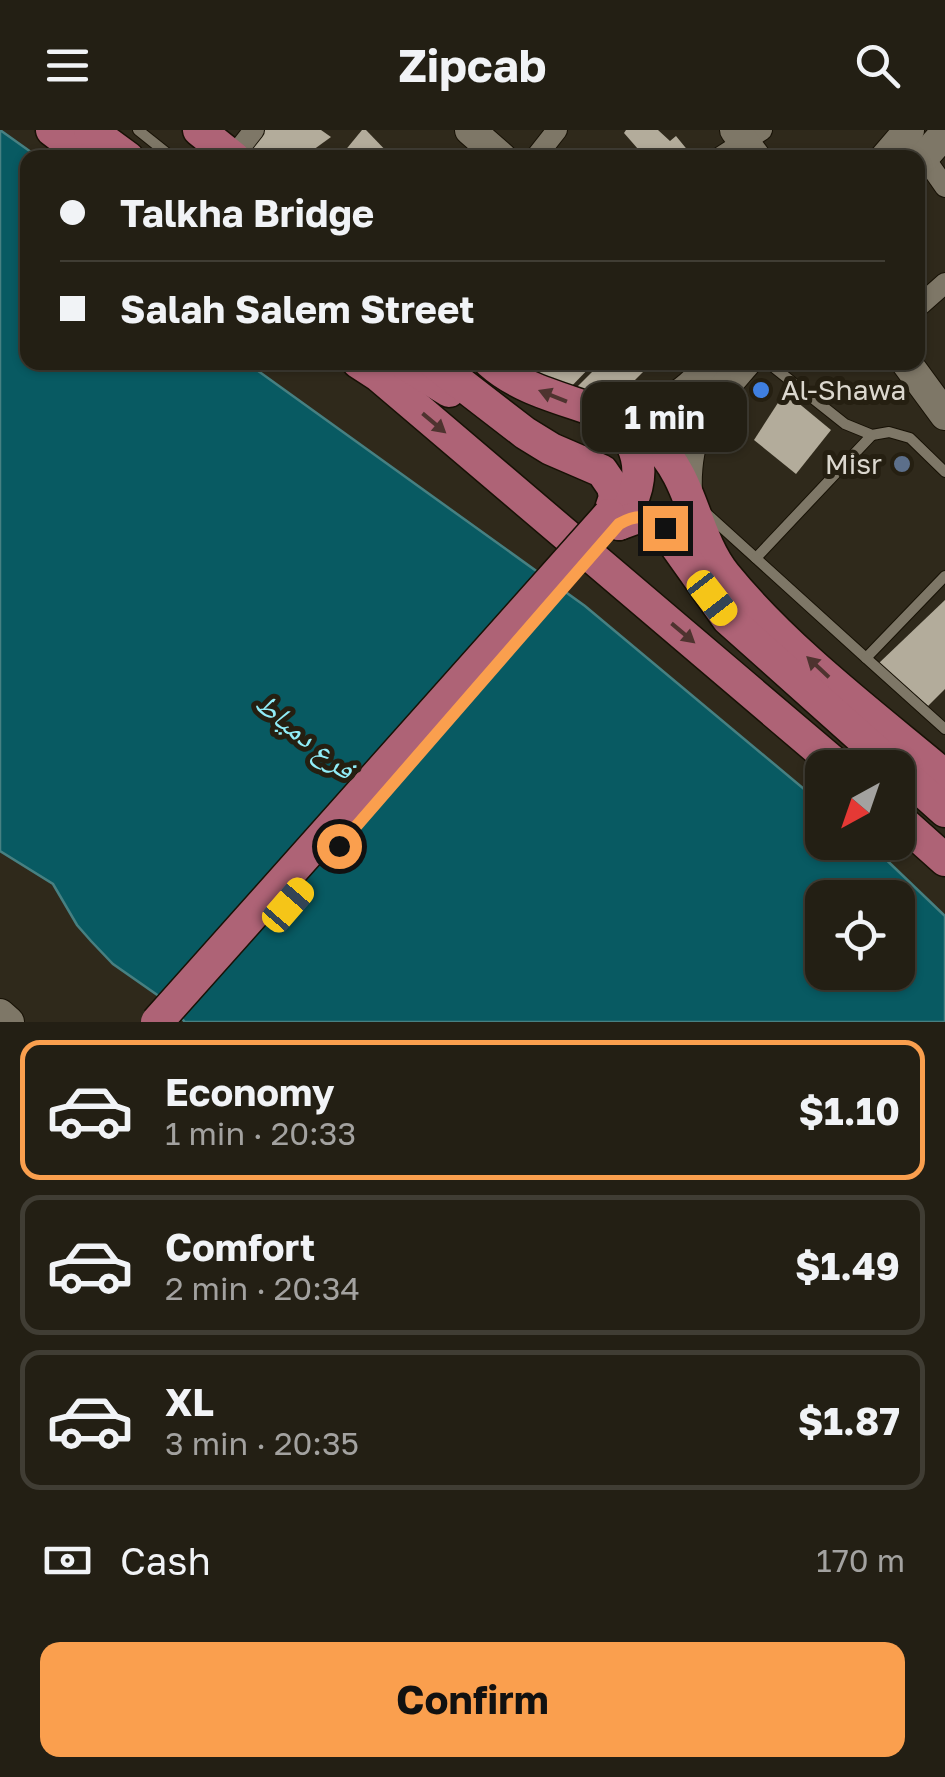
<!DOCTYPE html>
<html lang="en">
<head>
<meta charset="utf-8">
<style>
	body { margin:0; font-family:"Golos Text","Noto Naskh Arabic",sans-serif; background:#2f2c22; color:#f1f3f6; height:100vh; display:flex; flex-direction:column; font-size:38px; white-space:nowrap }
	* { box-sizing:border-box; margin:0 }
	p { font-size:32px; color:#a3a2a0 }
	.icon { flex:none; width:55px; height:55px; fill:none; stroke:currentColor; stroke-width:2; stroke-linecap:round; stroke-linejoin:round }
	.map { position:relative; height:892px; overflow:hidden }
	.panel { display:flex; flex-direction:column; background:#231f14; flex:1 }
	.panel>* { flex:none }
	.banner { position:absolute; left:20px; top:20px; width:905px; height:220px; border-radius:20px; box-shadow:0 2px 8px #0004,0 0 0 2px #403d34; display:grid; align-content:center; height:220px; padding:0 40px; background:#231f14 }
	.needle { width:65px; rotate:220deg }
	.tools { position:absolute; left:805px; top:620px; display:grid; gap:20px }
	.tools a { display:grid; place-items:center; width:110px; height:110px; border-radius:20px; background:#231f14; box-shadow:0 2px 8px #0004,0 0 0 2px #403d34; font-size:50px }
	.end { position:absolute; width:45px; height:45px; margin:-22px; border:12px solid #fa9f4e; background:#111; box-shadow:0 0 0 5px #111 }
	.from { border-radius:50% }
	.bubble { position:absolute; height:70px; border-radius:20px; background:#231f14; box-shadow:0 2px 8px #0004,0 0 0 2px #403d34; font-size:32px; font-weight:700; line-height:70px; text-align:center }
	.car { position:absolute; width:30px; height:60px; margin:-30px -15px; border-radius:12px; box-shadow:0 0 8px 2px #0007; background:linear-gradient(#f5c518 24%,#345 0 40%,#f5c518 0 76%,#345 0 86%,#f5c518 0) }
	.banner b { display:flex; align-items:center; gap:35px; height:95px; font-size:38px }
	.banner b+b { border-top:2px solid #403d34 }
	.banner i { width:25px; height:25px; background:#f1f3f6 }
	ul { padding:18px 0 0; list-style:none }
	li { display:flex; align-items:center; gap:30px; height:140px; margin:0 20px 15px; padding:0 20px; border:5px solid #403d34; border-radius:20px }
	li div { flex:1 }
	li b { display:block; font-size:38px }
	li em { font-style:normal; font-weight:700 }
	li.active { border-color:#fa9f4e }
	li>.icon { width:90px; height:90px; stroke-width:1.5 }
	.pay { display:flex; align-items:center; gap:25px; height:110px; padding:0 40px; font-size:38px }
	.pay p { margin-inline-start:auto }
	.button { display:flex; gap:20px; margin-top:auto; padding:20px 40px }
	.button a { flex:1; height:115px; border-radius:20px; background:#fa9f4e; color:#111; font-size:40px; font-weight:700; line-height:115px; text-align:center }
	header { display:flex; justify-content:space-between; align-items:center; height:130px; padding:0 40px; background:#231f14; font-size:45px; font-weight:700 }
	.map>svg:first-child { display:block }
	.water { fill:#085a62; stroke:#478082; stroke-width:2.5; fill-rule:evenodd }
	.building { fill:#b3ac9b }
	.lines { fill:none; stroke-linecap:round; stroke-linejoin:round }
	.lane-casing { stroke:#171105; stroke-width:12 }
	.street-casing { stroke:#171105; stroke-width:22 }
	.secondary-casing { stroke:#171105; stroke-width:32 }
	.primary-casing { stroke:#171105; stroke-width:35 }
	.lane { stroke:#7e7767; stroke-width:10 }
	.street { stroke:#7e7767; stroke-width:20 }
	.secondary { stroke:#7e7767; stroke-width:30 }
	.primary { stroke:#ae6376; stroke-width:32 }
	.primary-bridge-casing { stroke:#171105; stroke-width:35; stroke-linecap:butt }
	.primary-bridge { stroke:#ae6376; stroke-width:32 }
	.oneway { fill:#4e332f }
	.route { stroke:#fa9f4e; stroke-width:12 }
	.shop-dot { fill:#3f7fe0; stroke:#251f11; stroke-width:4 }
	.service-dot { fill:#5c6f8a; stroke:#251f11; stroke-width:4 }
	.labels { text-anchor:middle; stroke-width:10; stroke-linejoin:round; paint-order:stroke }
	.poi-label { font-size:28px; fill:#dbd7ce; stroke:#251f11; text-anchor:start }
	.water-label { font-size:30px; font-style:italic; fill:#91edf8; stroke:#251f11 }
</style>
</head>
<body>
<header><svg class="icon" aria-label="menu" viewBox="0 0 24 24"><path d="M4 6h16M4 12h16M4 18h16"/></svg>Zipcab<svg class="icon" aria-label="search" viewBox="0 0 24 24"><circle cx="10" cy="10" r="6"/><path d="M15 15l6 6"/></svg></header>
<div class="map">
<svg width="945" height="892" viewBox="0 0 945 892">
	<rect width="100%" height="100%" fill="#2f291b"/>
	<path class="water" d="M0,0L38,27L28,28V232L247,233L585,476L822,674V712L868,713L874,718L945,786V892H185L163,869L113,834L91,811L77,795L53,754L0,721ZM822,768H898V842H822Z"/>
	<g class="building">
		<path d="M264,0H321L331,7L302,28H244Z"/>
		<path d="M362,0H366L393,28H339Z"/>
		<path d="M626,0H658L670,11L676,6L694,28H635L638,19L624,3Z"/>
		<path d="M505,232H595L565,263Z"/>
		<path d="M602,232H653L628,257L609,267L572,262Z"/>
		<path d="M785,262L831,300L796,344L754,310Z"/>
		<path d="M945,470V559L928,576L879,533Z"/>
	</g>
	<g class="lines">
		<defs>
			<g id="lane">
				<path d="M138,0L173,28"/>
				<path d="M767,232L845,294L872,305L889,302L910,308L945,342"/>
				<path d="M706,383L866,528"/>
				<path d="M756,428L872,305"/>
				<path d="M945,446L866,528L945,599"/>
			</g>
			<g id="street">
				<path d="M924,27L945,57"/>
				<path d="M232,28L254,0"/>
				<path d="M535,28L557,0"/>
				<path d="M719,28L762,0"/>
				<path d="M918,177L945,153"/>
			</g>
			<g id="secondary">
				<path d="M470,0L502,28"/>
				<path d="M735,0L756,28"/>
				<path d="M885,28L909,0"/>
				<path d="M918,34L945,3"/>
				<path d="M906,232L945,285"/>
				<path d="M608,284C660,281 680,271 714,232"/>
				<path d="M687,365C684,299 705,280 746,232"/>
				<path d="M0,884L9,892"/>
			</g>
			<g id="primary">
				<path d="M52,0L89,28"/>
				<path d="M90,0L128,28"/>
				<path d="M199,0L234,28"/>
				<path d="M358,232L378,245L840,638"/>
				<path d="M402,232L449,261"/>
				<path d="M433,232L525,303L551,319L602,341L613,357L615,367L609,385"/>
				<path d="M490,232C537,274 606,271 653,312C693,346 693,405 725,445C786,520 871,584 945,646"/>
				<path d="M615,291C648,324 643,359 619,394"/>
				<path d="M619,394L641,386L659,392L728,489L895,638"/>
				<path d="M898,639L945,681"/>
				<path d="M898,688L945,730"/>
			</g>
		</defs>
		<use href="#lane" class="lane-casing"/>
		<use href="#street" class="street-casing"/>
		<use href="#secondary" class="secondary-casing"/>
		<use href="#primary" class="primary-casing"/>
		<use href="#lane" class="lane"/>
		<use href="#street" class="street"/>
		<use href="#secondary" class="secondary"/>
		<use href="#primary" class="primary"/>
		<defs>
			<path id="primary-bridge" d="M157,892L609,385"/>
		</defs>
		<use href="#primary-bridge" class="primary-bridge-casing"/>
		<use href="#primary-bridge" class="primary-bridge"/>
	</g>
	<defs><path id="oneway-solid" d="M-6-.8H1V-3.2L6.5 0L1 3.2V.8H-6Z" transform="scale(2.5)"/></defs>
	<g class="oneway">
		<use href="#oneway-solid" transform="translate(553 266) rotate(-158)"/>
		<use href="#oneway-solid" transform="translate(434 293) rotate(40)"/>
		<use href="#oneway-solid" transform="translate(683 503) rotate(40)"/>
		<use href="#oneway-solid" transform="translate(818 537) rotate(-137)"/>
	</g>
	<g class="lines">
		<path class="route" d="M339,716L619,394C636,384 650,384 665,398"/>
	</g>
	<circle class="shop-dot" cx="761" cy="260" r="10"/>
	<circle class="service-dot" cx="902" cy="334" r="10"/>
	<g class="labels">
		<g class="poi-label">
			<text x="781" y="270">Al-Shawa</text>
			<text x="882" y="344" text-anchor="end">Misr</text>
		</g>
		<g class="water-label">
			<text transform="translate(305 606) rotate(39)" y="10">فرع دمياط</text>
		</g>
	</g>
</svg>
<div class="tools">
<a><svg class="needle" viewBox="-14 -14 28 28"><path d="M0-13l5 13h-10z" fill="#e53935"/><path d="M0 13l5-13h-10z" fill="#a3a2a0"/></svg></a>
<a><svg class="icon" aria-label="locate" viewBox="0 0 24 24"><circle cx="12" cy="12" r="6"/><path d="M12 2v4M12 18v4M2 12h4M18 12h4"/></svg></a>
</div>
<i class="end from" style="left:339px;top:716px"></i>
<i class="end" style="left:665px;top:398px"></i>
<div class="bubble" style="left:582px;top:252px;width:165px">1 min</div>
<i class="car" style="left:712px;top:468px;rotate:142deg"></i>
<i class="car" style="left:288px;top:775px;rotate:41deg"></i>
<div class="banner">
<b><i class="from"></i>Talkha Bridge</b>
<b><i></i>Salah Salem Street</b>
</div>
</div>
<section class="panel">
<ul>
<li class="active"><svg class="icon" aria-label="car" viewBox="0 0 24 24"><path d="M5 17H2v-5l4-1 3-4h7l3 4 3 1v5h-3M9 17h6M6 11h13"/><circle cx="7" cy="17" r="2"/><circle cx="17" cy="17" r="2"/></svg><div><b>Economy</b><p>1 min · 20:33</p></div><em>$1.10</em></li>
<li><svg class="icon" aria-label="car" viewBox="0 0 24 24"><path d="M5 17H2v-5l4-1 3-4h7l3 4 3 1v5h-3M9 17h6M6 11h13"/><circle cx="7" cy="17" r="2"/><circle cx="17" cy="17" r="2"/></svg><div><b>Comfort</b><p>2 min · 20:34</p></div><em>$1.49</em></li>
<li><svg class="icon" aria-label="car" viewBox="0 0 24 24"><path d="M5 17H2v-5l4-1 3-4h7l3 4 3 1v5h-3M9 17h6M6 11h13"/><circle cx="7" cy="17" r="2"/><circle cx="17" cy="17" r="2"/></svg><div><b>XL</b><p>3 min · 20:35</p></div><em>$1.87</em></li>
</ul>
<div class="pay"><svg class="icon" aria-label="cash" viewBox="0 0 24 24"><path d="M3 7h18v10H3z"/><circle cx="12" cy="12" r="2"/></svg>Cash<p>170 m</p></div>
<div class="button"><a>Confirm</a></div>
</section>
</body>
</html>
